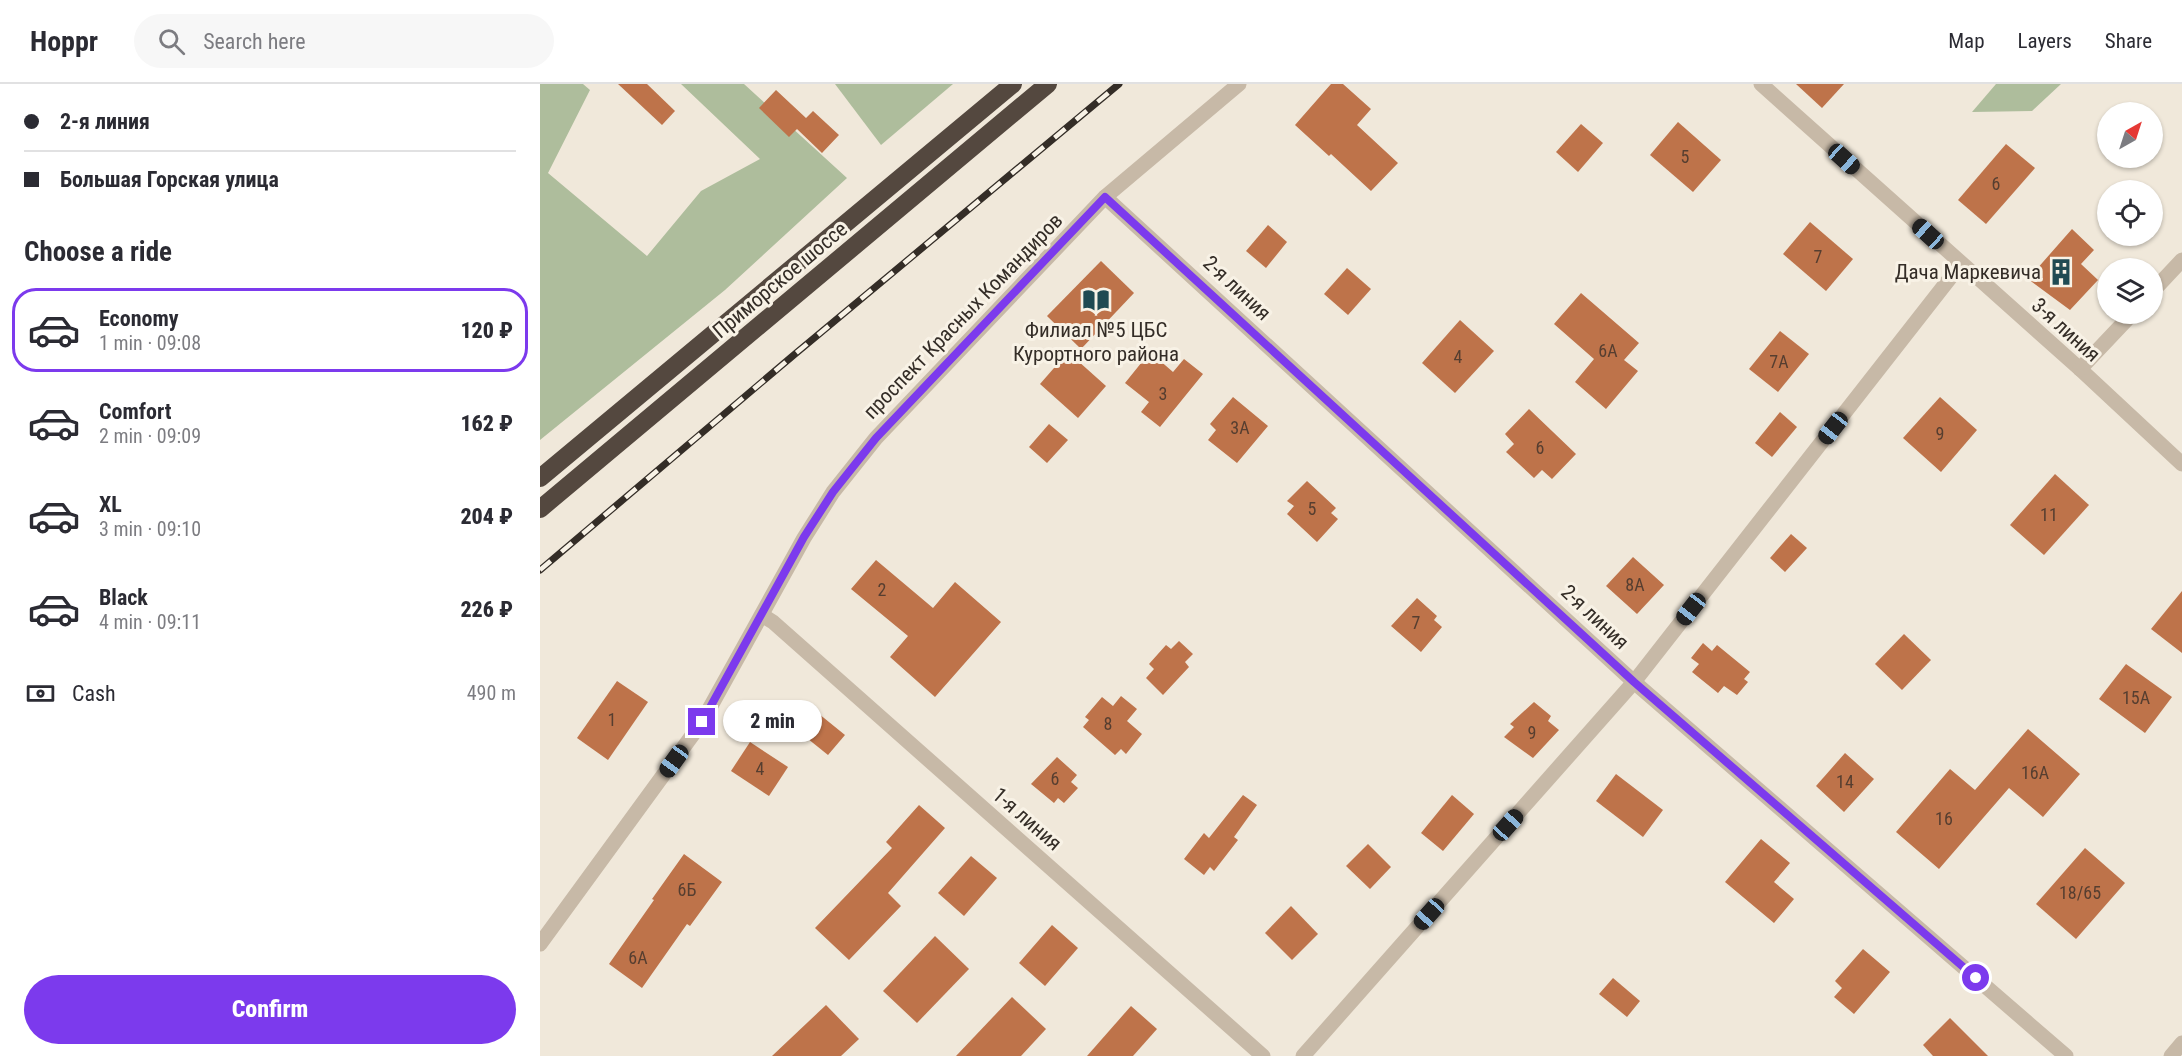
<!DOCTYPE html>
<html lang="en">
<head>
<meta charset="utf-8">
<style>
	body { margin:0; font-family:"Roboto Condensed",sans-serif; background:#f7f7f7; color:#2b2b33; height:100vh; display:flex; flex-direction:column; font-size:22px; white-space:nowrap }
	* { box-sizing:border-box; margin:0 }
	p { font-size:20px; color:#7c7c81 }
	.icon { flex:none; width:33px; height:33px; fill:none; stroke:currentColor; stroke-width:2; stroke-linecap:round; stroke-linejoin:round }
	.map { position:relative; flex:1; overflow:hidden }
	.sheet { display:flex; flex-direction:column; background:#fff; width:540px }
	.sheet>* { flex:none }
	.top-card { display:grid; align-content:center; height:132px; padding:0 24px; background:#fff }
	.needle { width:39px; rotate:39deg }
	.fabs { position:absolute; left:1557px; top:18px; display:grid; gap:12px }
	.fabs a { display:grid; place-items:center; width:66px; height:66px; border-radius:50%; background:#fff; box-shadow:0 2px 4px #0004; font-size:30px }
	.end { position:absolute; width:27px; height:27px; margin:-14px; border:8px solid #7c3aed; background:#fff; box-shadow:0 0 0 3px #fff }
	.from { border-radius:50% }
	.bubble { position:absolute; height:42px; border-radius:21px; background:#fff; box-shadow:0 2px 4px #0004; font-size:20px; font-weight:800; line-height:42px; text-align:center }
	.car { position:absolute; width:18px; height:36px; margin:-18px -9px; border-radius:8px; box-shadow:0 0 4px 2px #0007; background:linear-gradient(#222 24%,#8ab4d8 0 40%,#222 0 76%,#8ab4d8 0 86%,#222 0) }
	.top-card b { display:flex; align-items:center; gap:21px; height:57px; font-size:22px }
	.top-card b+b { border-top:2px solid #e1e1e2 }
	.top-card i { width:15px; height:15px; background:#2b2b33 }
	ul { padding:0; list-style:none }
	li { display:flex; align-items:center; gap:18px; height:84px; margin:0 12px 9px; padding:0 12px; border:3px solid transparent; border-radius:24px }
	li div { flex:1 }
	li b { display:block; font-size:22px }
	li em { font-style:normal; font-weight:800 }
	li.on { border-color:#7c3aed }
	li>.icon { width:54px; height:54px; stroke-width:1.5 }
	h2 { padding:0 24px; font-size:27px; line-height:72px }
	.pay { display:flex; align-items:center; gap:15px; height:66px; padding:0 24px; font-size:22px }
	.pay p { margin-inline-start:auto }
	.action { display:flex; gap:12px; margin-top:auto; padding:12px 24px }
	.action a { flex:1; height:69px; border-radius:36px; background:#7c3aed; color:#fff; font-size:24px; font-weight:800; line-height:69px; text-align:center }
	header { display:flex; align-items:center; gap:36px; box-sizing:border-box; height:84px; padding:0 30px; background:#fff; border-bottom:2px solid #e1e1e2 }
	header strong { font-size:28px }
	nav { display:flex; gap:33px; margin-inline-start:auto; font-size:21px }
	.search { width:420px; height:54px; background:#f7f7f7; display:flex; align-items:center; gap:15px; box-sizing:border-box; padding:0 21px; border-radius:33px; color:#7c7c81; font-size:22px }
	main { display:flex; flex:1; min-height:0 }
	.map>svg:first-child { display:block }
	.green { fill:#aebd9c }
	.building { fill:#be734a }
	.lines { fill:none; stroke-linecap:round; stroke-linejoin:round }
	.minor { stroke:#c7b9a7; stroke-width:15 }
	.highway { stroke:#54483f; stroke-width:18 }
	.rail-casing { stroke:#342d27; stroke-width:7 }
	.rail { stroke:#f8f2e6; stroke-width:4.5; stroke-dasharray:14; stroke-linecap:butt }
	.route { stroke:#7c3aed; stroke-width:8 }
	.labels { text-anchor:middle; stroke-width:6; stroke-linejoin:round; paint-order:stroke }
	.number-label { font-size:18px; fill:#563e30 }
	.poi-label { font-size:21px; fill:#342d27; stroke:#f8f2e6; text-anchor:end }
	.street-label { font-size:21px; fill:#342d27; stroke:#f8f2e6 }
</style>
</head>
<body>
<header>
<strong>Hoppr</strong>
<div class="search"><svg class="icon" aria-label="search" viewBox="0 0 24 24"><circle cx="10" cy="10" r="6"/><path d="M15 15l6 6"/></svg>Search here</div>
<nav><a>Map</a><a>Layers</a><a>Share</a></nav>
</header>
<main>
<section class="sheet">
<div class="top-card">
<b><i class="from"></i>2-я линия</b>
<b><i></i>Большая Горская улица</b>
</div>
<h2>Choose a ride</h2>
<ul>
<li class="on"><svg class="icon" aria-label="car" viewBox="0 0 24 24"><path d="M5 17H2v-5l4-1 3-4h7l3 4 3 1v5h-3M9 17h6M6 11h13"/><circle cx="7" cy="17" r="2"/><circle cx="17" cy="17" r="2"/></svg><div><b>Economy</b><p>1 min · 09:08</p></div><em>120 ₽</em></li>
<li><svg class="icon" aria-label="car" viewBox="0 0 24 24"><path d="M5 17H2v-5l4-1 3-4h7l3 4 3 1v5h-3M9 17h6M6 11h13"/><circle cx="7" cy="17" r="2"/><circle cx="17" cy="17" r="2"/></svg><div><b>Comfort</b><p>2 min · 09:09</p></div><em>162 ₽</em></li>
<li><svg class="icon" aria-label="car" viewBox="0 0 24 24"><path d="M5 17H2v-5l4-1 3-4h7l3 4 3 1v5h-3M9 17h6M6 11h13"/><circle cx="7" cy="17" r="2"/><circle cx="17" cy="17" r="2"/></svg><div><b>XL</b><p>3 min · 09:10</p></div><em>204 ₽</em></li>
<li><svg class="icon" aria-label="car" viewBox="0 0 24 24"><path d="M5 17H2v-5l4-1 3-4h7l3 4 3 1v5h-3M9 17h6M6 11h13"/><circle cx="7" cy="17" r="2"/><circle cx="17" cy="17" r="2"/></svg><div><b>Black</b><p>4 min · 09:11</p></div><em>226 ₽</em></li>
</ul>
<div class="pay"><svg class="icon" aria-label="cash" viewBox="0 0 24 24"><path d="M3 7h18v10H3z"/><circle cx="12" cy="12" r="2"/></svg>Cash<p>490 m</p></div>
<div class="action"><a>Confirm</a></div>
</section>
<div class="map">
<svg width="1642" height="972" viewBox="0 0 1642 972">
	<rect width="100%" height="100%" fill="#f0e8da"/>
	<g class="green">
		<path d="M0,0H43L50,6L8,89L107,172L161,107L220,75L141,0H204L307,94L185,206L0,356Z"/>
		<path d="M295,0H413L341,61Z"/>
		<path d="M1456,0H1521L1492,27L1432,28Z"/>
	</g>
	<g class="building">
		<path d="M78,0H107L135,27L122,41Z"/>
		<path d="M791,0H803L831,25L817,41L858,79L831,107L791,70L789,72L755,41Z"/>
		<path d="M1256,0H1304L1282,24Z"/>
		<path d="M236,6L266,34L273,27L299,51L282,69L257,45L249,53L219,24Z"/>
		<path d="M1138,38L1181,76L1153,108L1110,71Z"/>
		<path d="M1041,40L1063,59L1038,88L1016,68Z"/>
		<path d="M1466,60L1495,84L1446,140L1418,116Z"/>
		<path d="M1270,138L1313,175L1286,207L1243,170Z"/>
		<path d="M728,141L747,158L726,184L706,167Z"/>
		<path d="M1532,145L1554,166L1541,180L1558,196L1530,226L1488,195Z"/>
		<path d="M561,177L594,209L541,265L507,232Z"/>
		<path d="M807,184L831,205L808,231L784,210Z"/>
		<path d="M1041,209L1099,259L1084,276L1098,287L1066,325L1035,298L1054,275L1014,240Z"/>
		<path d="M920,236L954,267L915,309L882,279Z"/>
		<path d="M1240,247L1269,270L1238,308L1209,285Z"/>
		<path d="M528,268L566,302L538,334L500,300Z"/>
		<path d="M610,268L633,288L644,275L663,290L620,343L601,328L609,318L585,299Z"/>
		<path d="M693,313L728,342L697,379L668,356L676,346L670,340Z"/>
		<path d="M1400,313L1437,346L1401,388L1363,354Z"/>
		<path d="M989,325L1036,370L1012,395L1002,386L994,394L966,368L974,360L965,350Z"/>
		<path d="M1240,328L1257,343L1232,373L1215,359Z"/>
		<path d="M509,340L528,356L507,379L489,363Z"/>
		<path d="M1515,390L1549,421L1504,471L1470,441Z"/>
		<path d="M767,397L796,424L791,429L798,435L777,458L747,430L754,422L747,417Z"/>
		<path d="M1251,450L1267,464L1245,488L1230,474Z"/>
		<path d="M1093,473L1124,501L1097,530L1066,502Z"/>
		<path d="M336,476L393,524L415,498L461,538L395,613L350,573L368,552L311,505Z"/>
		<path d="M1642,507V569L1611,545Z"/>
		<path d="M877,514L897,532L894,536L902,543L881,568L851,542Z"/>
		<path d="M1364,550L1391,576L1362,606L1335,580Z"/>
		<path d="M639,557L653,570L645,578L649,583L623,611L606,594L614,585L609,580L626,561L631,565Z"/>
		<path d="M1163,559L1172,567L1177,561L1210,588L1204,595L1208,598L1197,611L1184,602L1178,609L1152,588L1159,580L1151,574Z"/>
		<path d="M1586,580L1632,613L1605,649L1559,615Z"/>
		<path d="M77,597L108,618L68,676L37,654Z"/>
		<path d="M581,612L597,625L587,637L602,650L586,670L581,665L575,671L543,643L549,636L545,633L562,613L573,622Z"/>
		<path d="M263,617L305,651L288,671L247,638Z"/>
		<path d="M994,618L1011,632L1008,637L1019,646L993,674L964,653L974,643L970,640Z"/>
		<path d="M1488,645L1540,690L1503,733L1469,704L1399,785L1356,748L1410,685L1435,706Z"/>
		<path d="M210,658L248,683L229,712L191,687Z"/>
		<path d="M1305,669L1334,695L1304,728L1276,702Z"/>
		<path d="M517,673L537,691L531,698L538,704L524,719L518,714L514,719L491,700Z"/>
		<path d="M1076,690L1123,726L1103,753L1056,717Z"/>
		<path d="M703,711L717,721L694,753L698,756L674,787L670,783L664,791L644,775L664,749L669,754Z"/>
		<path d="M912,711L934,730L903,767L881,749Z"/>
		<path d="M379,721L405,744L348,809L361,822L309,876L275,844L352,764L346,758Z"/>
		<path d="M1221,755L1250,779L1234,798L1254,815L1234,839L1185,798Z"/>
		<path d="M828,760L851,783L830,805L806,782Z"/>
		<path d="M1545,764L1585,799L1536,855L1496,820Z"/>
		<path d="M144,770L182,798L150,842L147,840L102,904L69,880L114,816L112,815Z"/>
		<path d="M431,772L457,794L424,832L398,809Z"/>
		<path d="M751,822L778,850L752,876L725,849Z"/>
		<path d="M512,841L538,864L505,902L479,879Z"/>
		<path d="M395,852L429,885L377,939L343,907Z"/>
		<path d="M1323,865L1350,888L1314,930L1294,913L1302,904L1295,897Z"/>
		<path d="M1073,894L1100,917L1087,933L1059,910Z"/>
		<path d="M472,913L506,945L481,972H416Z"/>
		<path d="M286,921L319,955L301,972H232Z"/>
		<path d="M591,922L617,945L593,972H547Z"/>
		<path d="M1410,934L1448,972H1393L1383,961Z"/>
	</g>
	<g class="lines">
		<g class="minor">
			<path d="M1221,0L1540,285L1642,380"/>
			<path d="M565,113L1094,598L1526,972"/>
			<path d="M1612,208L1642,176"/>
			<path d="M1540,285L1592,230"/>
			<path d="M222,531L233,538L723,972"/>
			<path d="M0,860L162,638L264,454L293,408L336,354L565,113L699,0"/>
			<path d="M763,972L1094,598L1421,180"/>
			<path d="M1631,972L1642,959"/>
		</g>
		<g class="highway">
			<path d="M0,394L473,0"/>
			<path d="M0,425L508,0"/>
		</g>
		<defs>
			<path id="rail" d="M0,486L255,270L579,0"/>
		</defs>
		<use href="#rail" class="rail-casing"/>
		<use href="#rail" class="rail"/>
	</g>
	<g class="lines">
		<path class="route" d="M162,638L264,453L293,408L336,354L565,113L1094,598L1436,894"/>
	</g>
	<defs>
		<symbol id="building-bare" viewBox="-9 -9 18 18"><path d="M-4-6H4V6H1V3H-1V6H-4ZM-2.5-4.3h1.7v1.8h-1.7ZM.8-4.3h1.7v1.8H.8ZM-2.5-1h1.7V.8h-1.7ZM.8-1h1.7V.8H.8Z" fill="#204a52" stroke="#f8f2e6" stroke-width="2.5" paint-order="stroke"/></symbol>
		<symbol id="library-bare" viewBox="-9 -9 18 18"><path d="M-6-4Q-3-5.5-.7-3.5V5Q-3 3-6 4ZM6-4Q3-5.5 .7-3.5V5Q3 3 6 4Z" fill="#204a52" stroke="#f8f2e6" stroke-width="2.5" paint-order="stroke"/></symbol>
	</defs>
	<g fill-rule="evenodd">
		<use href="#building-bare" x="1502" y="169" width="38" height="38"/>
		<use href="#library-bare" x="537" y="197" width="38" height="38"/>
	</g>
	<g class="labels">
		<g class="number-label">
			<text x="1145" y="79">5</text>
			<text x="1456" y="106">6</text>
			<text x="1278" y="179">7</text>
			<text x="1068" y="273">6А</text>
			<text x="918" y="279">4</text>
			<text x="1239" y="284">7А</text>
			<text x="623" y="316">3</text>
			<text x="700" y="350">3А</text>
			<text x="1400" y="356">9</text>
			<text x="1000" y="370">6</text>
			<text x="772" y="431">5</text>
			<text x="1509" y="437">11</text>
			<text x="1095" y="507">8А</text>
			<text x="342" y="512">2</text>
			<text x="876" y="545">7</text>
			<text x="1596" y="620">15А</text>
			<text x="72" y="642">1</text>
			<text x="568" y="646">8</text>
			<text x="992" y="655">9</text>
			<text x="220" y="691">4</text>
			<text x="1495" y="695">16А</text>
			<text x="515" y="701">6</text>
			<text x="1305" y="704">14</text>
			<text x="1404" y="741">16</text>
			<text x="147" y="812">6Б</text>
			<text x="1540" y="815">18/65</text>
			<text x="98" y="880">6А</text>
		</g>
		<g class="poi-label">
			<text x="1501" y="195">Дача Маркевича</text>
			<text x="556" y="253" text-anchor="middle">Филиал №5 ЦБС<tspan x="556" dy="24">Курортного района</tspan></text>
		</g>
		<g class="street-label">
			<text transform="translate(240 196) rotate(-40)" y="7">Приморское шоссе</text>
			<text transform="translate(697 204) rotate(43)" y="7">2-я линия</text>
			<text transform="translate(423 232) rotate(-46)" y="7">проспект Красных Командиров</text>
			<text transform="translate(1526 246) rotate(42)" y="7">3-я линия</text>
			<text transform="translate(1055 533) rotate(43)" y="7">2-я линия</text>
			<text transform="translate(487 735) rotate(41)" y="7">1-я линия</text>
		</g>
	</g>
</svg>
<div class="fabs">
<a><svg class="needle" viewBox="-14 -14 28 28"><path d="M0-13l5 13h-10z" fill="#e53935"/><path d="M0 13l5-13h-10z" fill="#7c7c81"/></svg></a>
<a><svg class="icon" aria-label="locate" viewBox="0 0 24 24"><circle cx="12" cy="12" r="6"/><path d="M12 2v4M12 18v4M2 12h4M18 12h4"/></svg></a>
<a><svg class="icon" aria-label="layers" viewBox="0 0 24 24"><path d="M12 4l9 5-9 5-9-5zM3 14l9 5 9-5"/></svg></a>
</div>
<i class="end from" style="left:1436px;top:894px"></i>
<i class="end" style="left:162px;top:638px"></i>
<div class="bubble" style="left:183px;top:616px;width:99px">2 min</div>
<i class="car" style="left:1304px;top:75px;rotate:132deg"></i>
<i class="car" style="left:1388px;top:150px;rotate:312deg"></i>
<i class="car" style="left:1293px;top:344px;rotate:218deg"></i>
<i class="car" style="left:1151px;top:525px;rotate:218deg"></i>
<i class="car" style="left:134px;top:677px;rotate:216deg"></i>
<i class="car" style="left:968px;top:741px;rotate:42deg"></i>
<i class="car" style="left:889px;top:830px;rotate:222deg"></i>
</div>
</main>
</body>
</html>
